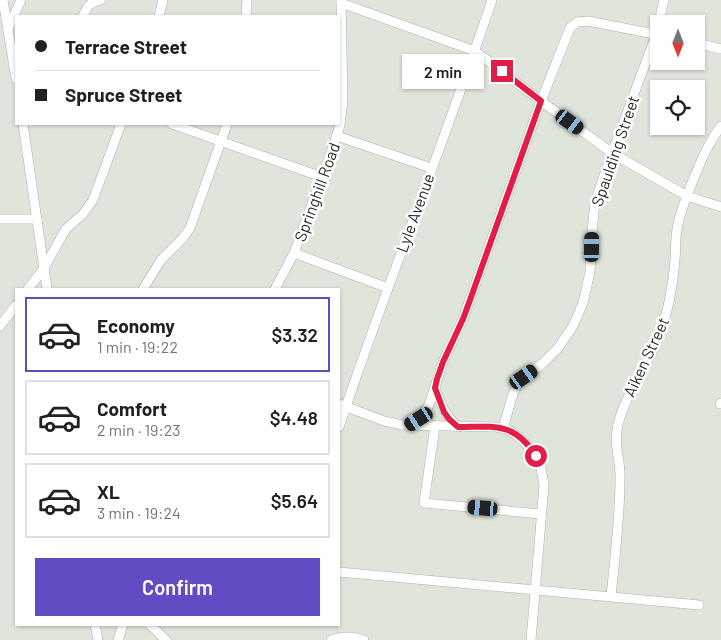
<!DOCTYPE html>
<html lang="en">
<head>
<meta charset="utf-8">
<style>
	body { margin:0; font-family:Barlow,sans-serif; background:#f6f6f6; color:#202124; height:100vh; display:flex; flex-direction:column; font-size:19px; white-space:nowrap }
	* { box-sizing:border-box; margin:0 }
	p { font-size:16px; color:#757577 }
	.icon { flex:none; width:28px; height:28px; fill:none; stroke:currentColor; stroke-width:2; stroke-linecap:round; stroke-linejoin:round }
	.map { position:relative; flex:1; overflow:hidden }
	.sheet { position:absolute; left:15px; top:288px; width:325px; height:338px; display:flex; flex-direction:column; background:#fff; border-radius:0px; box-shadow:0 1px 4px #0004 }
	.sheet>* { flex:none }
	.top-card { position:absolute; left:15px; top:15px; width:325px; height:110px; border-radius:0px; box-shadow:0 1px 4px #0004; display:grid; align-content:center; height:110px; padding:0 20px; background:#fff }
	.needle { width:32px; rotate:180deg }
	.controls { position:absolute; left:650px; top:15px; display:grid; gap:10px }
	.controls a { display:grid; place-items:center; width:55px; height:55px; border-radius:0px; background:#fff; box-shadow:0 1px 4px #0004; font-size:25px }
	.end { position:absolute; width:22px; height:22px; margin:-11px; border:6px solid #e11d48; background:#fff; box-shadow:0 0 0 2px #fff }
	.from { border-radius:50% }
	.bubble { position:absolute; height:35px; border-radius:0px; background:#fff; box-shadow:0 1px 4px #0004; font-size:16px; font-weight:600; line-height:35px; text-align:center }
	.car { position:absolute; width:15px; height:30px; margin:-15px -8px; border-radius:6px; box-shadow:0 0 4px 1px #0007; background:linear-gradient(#222 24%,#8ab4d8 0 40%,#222 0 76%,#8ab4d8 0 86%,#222 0) }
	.top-card b { display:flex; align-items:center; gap:18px; height:48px; font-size:19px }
	.top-card b+b { border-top:1px solid #e0e0e0 }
	.top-card i { width:12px; height:12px; background:#202124 }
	ul { padding:9px 0 0; list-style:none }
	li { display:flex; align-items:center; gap:15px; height:75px; margin:0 10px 8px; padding:0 10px; border:2px solid #e0e0e0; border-radius:0px }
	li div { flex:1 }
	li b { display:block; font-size:19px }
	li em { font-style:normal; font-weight:600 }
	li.current { border-color:#634bc3 }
	li>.icon { width:45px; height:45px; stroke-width:1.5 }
	.cta { display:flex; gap:10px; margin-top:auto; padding:10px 20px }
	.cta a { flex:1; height:58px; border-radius:0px; background:#634bc3; color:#fff; font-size:20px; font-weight:600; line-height:58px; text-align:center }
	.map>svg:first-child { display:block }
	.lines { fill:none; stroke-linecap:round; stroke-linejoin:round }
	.minor-casing { stroke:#acb2a9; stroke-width:10 }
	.minor { stroke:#fff; stroke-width:9 }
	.route { stroke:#e11d48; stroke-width:6 }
	.labels { text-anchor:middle; stroke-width:5; stroke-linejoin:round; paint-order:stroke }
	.street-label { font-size:16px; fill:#252724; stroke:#fff }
</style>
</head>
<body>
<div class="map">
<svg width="721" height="640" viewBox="0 0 721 640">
	<rect width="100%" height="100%" fill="#e0e5dc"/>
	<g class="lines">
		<defs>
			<g id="minor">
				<path d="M3,0L16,79"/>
				<path d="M341,3L475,51L541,101L612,153L687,196L721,207"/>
				<path d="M83,16C88,5 89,3 101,0"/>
				<path d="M159,16L163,0"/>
				<path d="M246,16L247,0"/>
				<path d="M8,29L21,0"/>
				<path d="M696,43L721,49"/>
				<path d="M23,124L47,289"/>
				<path d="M172,124L322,177"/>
				<path d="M337,136L431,168"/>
				<path d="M0,219H37"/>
				<path d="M294,253L388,288"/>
				<path d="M28,289L44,268L66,229L83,214L93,200L121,124"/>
				<path d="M143,289L161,260L183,238L190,228L227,124"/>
				<path d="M275,289L294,253L334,144L340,125L343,100L341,0"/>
				<path d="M0,326L16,305"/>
				<path d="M435,388C441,405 445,415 458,427"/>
				<path d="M339,404L384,421L402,425L495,427L507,429L519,437L534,452L541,468L544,485L531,640"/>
				<path d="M720,404L721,403"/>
				<path d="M409,426L419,419L428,407L431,399L443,362L463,319L541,101L570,28L577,22L588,21L659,35"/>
				<path d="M435,426L424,503L541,514"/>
				<path d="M339,427C387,284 444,143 492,0"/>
				<path d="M503,428L513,394L517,385L524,377L542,364L558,348L573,326L583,303L590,272L592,232L595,202L612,153L656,35L664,0"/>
				<path d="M339,572L699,605"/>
				<path d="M611,596C615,557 620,518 620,479C621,462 614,447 617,430C622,397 650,364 661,331C669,308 673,284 675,260C676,250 675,240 677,230C679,214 686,198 692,183C700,163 708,143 721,126"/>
				<path d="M95,624L98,640"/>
				<path d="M149,624L166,640"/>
				<path d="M118,640L123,624"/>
				<path d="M331,640C342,636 352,636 364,640"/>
			</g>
		</defs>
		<use href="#minor" class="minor-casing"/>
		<use href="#minor" class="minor"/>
	</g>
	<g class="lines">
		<path class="route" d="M502,71L541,101L470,300L463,319L443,362L437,379L435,388L444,412L449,419L458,427C493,427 514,421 536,456"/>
	</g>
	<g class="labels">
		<g class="street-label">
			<text transform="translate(615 151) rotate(-71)" y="6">Spaulding Street</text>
			<text transform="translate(317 192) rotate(-70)" y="6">Springhill Road</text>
			<text transform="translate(415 213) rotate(-70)" y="6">Lyle Avenue</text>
			<text transform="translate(646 357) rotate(-65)" y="6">Aiken Street</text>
		</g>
	</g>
</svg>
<div class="controls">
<a><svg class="needle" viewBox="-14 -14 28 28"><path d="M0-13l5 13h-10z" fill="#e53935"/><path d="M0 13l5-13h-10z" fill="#757577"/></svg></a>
<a><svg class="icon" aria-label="locate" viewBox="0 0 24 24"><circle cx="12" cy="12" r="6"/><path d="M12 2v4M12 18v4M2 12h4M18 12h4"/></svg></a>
</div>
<i class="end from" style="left:536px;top:456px"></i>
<i class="end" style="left:502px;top:71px"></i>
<div class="bubble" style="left:402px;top:54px;width:82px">2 min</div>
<i class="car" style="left:570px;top:122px;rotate:126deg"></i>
<i class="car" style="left:592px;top:247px;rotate:1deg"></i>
<i class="car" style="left:524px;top:377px;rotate:55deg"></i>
<i class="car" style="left:419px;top:419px;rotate:238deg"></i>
<i class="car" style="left:483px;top:508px;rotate:275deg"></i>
<div class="top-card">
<b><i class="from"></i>Terrace Street</b>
<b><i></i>Spruce Street</b>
</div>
<section class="sheet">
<ul>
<li class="current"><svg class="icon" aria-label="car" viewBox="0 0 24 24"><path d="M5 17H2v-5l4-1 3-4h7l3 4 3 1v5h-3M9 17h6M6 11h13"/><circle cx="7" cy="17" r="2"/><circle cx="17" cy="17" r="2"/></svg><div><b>Economy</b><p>1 min · 19:22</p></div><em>$3.32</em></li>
<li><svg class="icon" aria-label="car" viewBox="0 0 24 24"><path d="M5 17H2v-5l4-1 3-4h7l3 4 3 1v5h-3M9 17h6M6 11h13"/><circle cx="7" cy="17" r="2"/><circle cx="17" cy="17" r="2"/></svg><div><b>Comfort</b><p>2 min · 19:23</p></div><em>$4.48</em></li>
<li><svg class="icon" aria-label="car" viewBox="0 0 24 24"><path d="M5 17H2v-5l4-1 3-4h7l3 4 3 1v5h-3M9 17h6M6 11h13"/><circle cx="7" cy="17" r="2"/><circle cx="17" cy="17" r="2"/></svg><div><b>XL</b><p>3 min · 19:24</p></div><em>$5.64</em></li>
</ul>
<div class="cta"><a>Confirm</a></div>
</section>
</div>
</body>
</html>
